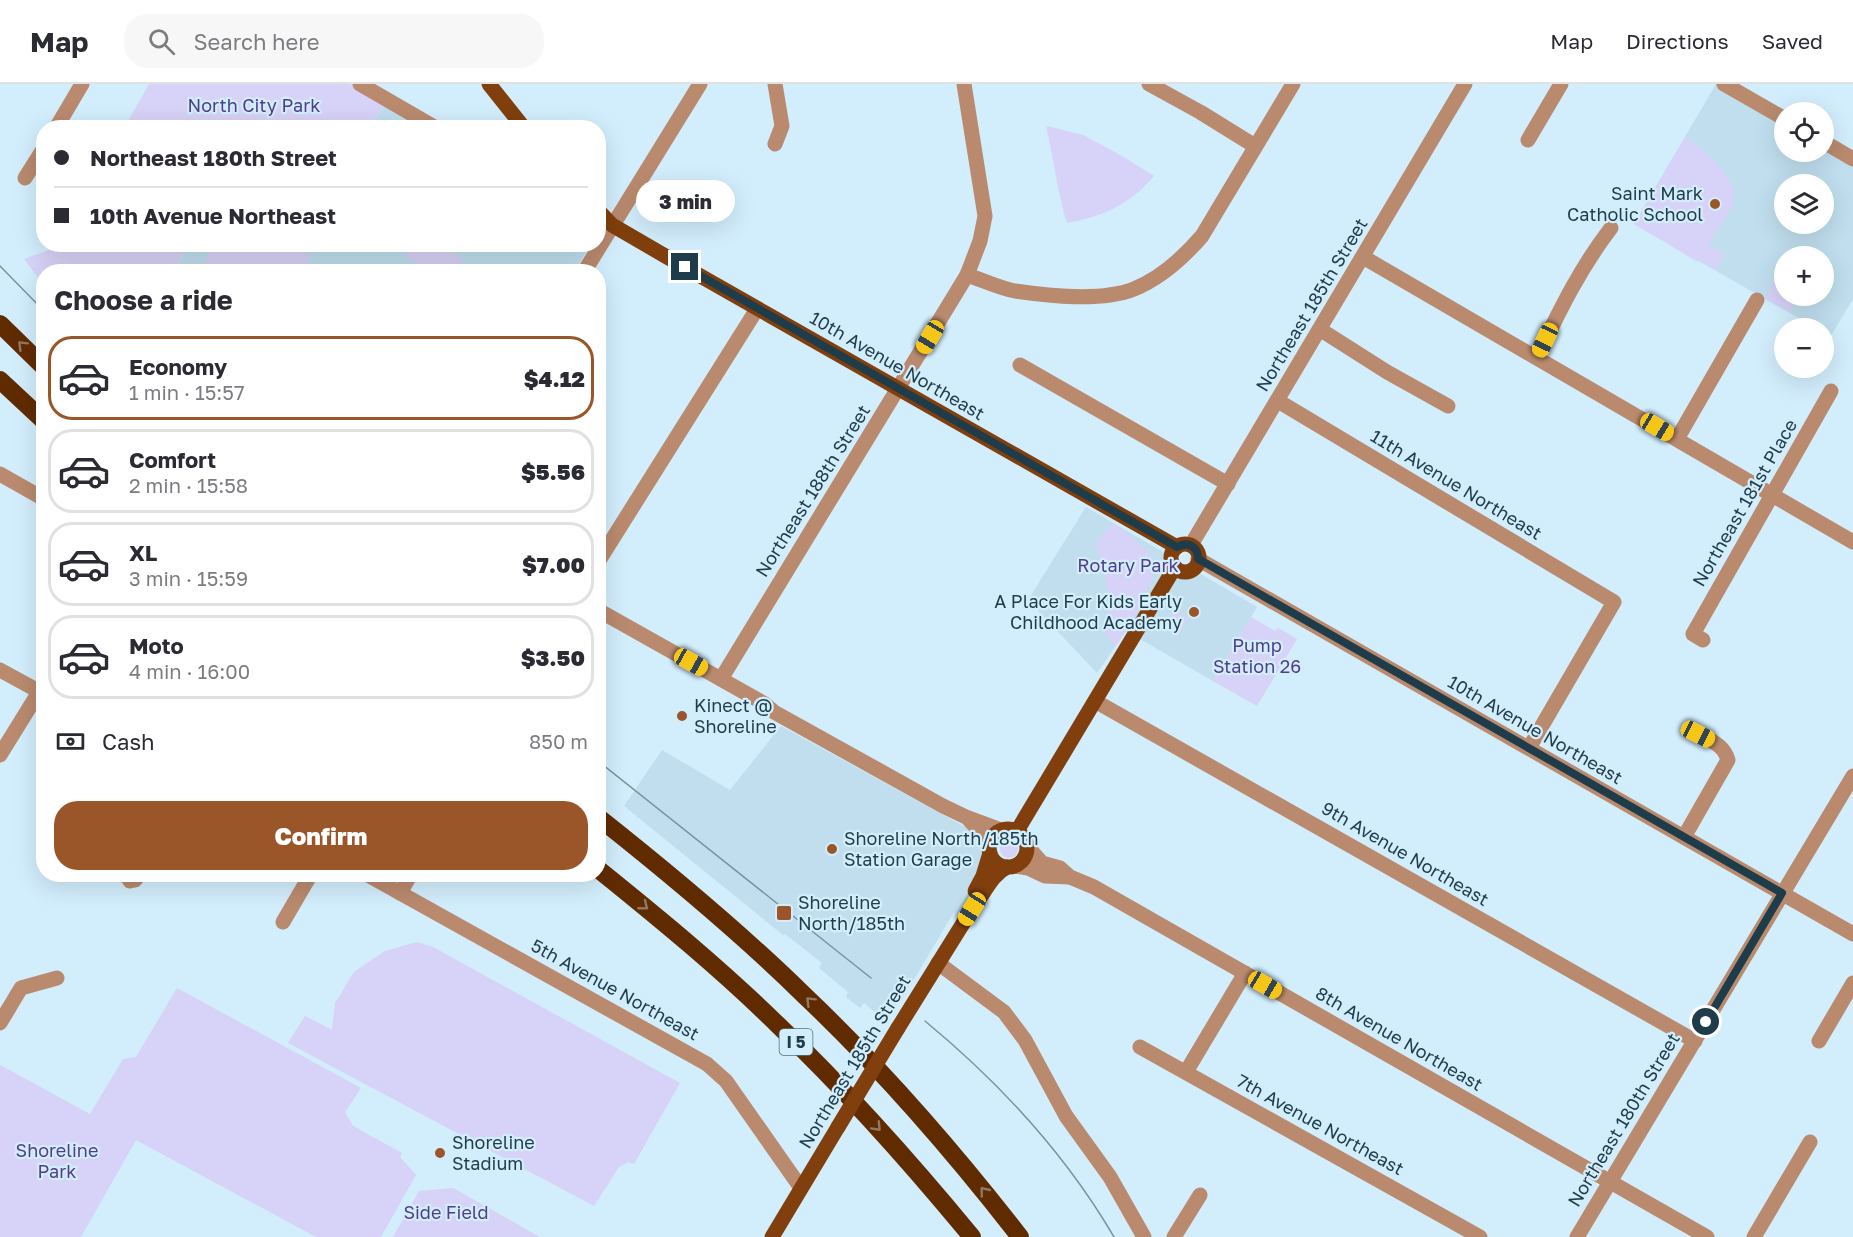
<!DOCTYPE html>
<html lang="en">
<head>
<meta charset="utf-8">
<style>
	body { margin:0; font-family:"Golos Text",sans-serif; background:#f7f7f7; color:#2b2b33; height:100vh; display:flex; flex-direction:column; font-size:22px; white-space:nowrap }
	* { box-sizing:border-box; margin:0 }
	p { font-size:20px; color:#7c7c81 }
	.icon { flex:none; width:33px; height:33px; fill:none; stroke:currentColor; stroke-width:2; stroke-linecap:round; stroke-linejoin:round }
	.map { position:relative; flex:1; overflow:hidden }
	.sheet { position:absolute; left:36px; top:180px; width:570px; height:618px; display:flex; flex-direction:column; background:#fff; border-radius:24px; box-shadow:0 6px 24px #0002 }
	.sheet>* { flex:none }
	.banner { position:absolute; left:36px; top:36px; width:570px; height:132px; border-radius:24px; box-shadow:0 6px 24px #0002; display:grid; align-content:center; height:132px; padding:0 18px; background:#fff }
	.fabs { position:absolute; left:1774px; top:18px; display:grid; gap:12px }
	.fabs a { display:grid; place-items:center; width:60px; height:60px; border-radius:50%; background:#fff; box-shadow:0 6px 24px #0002; font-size:30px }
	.end { position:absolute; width:27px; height:27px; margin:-14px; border:8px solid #1f3c4b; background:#fff; box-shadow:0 0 0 3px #fff }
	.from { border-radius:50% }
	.bubble { position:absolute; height:42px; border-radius:21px; background:#fff; box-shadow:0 6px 24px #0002; font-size:20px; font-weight:800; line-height:42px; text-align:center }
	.car { position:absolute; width:18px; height:36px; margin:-18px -9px; border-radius:8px; box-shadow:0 0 4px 2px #0007; background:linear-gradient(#f5c518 24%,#345 0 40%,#f5c518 0 76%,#345 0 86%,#f5c518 0) }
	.banner b { display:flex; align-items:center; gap:21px; height:57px; font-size:22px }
	.banner b+b { border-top:2px solid #e1e1e2 }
	.banner i { width:15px; height:15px; background:#2b2b33 }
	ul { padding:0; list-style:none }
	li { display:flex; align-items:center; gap:18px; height:84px; margin:0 12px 9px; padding:0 6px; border:3px solid #e1e1e2; border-radius:24px }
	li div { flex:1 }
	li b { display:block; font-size:22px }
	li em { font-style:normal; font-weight:800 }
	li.on { border-color:#9a5628 }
	li>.icon { width:54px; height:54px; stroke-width:1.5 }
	h2 { padding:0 18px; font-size:27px; line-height:72px }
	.pay { display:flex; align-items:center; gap:15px; height:66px; padding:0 18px; font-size:22px }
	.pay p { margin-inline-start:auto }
	.cta { display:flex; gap:12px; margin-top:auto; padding:12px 18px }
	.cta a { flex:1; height:69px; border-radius:24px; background:#9a5628; color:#fff; font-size:24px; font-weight:800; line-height:69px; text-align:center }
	header { display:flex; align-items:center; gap:36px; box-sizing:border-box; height:84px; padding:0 30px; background:#fff; border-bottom:2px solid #e1e1e2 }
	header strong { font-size:28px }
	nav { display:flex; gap:33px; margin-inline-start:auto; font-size:21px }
	.search { width:420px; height:54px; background:#f7f7f7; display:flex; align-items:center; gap:15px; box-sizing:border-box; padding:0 21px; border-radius:24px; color:#7c7c81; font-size:22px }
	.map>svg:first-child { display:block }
	.built { fill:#c0deee; fill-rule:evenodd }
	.green { fill:#d7d2f7 }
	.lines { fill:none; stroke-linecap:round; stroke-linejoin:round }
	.minor { stroke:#b98a6e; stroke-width:15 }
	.major { stroke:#803f0d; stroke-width:15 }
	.highway { stroke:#612b00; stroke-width:18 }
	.tram { stroke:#7793a2; stroke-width:1.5 }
	.major-bridge { stroke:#803f0d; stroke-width:15 }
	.oneway { stroke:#8e7965 }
	.route { stroke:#1f3c4b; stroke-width:8 }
	.poi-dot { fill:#9a5628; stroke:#d2edfc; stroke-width:2 }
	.labels { text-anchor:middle; stroke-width:4.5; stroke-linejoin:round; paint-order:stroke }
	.shield { fill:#d2edfc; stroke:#557180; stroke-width:1.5 }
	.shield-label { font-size:16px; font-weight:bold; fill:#1f3c4b }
	.park-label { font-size:18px; fill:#523d8c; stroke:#d2edfc }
	.poi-label { font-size:18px; fill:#1f3c4b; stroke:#d2edfc; text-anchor:start }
	.street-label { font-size:18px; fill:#1f3c4b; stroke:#d2edfc }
</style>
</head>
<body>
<header>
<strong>Map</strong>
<div class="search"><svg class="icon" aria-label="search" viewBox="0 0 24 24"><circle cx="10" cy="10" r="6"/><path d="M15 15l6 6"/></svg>Search here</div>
<nav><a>Map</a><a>Directions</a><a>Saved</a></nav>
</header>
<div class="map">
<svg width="1853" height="1153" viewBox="0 0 1853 1153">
	<rect width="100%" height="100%" fill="#d2edfc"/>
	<g class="built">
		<path d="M1716,0H1724L1785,35V68H1824V58L1853,74V215L1830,253L1824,249V244H1816L1634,140ZM1785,100H1824V140H1785ZM1785,172H1824V212H1785Z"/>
		<path d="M385,20L427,44H370Z"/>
		<path d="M189,161H591L574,187L173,188Z"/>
		<path d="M1086,423L1257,523L1213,597L1126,547L1097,589L1028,516Z"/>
		<path d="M781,642L978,750L985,776L916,892L885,937L864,919L860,924L846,913L848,908L819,884L822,879L785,850L783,851L624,722L662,666L730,706Z"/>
	</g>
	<g class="green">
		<path d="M149,0H350L385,20L370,43L124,44Z"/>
		<path d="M1046,42L1083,51L1122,72L1154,92C1131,120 1102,133 1067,139C1057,107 1054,75 1046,42Z"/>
		<path d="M1685,53C1702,64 1739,94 1734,117C1731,127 1714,150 1708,161L1725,171L1716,186L1699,176L1698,178L1634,140Z"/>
		<path d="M55,160H189V161L173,187L44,188L43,200L24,175L52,165Z"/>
		<path d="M215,161H291L311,173L302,187H199Z"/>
		<path d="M412,161H439L463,175L456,187H431L405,172Z"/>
		<path d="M1776,194L1785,199V212H1799L1790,228L1765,214Z"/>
		<path d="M1114,439L1149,468L1154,489L1138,527L1116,562L1103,548L1111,524L1104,488L1095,458Z"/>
		<path d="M1175,527L1188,535L1178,552L1165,544Z"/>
		<path d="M1251,533L1275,547L1278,544L1297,555L1257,622L1213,597Z"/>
		<circle cx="1009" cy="765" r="9"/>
		<path d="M417,858L433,863L680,999L634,1080L628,1078L619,1083L594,1122L288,959L305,932L332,946L335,919L354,888L385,867Z"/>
		<path d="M177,904L361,1004L345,1028L353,1042L402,1069L400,1073L416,1091L381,1153H316L136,1056L81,1153H0V981L90,1030L123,975L136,973Z"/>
		<path d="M453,1104L540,1153H393L419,1107Z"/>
	</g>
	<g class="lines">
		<g class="minor">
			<path d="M360,0L436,44"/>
			<path d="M1149,0L1200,28L1255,62"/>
			<path d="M1724,0L1785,35"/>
			<path d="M56,44L82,0"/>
			<path d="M1528,56L1561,0"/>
			<path d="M1824,58L1853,75"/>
			<path d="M775,60L782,42L775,0"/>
			<path d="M25,94L44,64"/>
			<path d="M1363,173L1853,458"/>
			<path d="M584,188L700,0"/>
			<path d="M967,191C983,196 999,204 1015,207C1049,212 1101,218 1134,205C1161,194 1183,174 1202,152L1293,0"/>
			<path d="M1321,246L1387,288L1448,322"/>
			<path d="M1537,273C1559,228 1580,184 1611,144"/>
			<path d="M1020,281L1228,400"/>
			<path d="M1278,317L1614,518L1529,664"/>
			<path d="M1677,355L1757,216"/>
			<path d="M0,390L44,415"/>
			<path d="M1191,461L1465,0"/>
			<path d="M1198,475L1853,850"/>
			<path d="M598,478L757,225"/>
			<path d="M598,526L765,620L774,628L943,722L966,733L1001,746"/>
			<path d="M1703,556L1693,550L1831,307"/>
			<path d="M0,586L44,610"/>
			<path d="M721,595L967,191L980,157L985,132L964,0"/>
			<path d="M1095,617L1695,957"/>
			<path d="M0,671L39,608"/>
			<path d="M970,737L982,749L989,764"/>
			<path d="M1684,753L1728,676C1724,661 1711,657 1699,650"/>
			<path d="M1027,762L1042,779L1060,784L1070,793L1094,803L1707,1153"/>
			<path d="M1014,782L1028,784L1045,792L1070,793"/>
			<path d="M125,790L130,797L135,796L140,790"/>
			<path d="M366,790L707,980L726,997L801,1104"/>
			<path d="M400,809L411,790"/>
			<path d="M283,838L311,790"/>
			<path d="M938,879L1004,928L1025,956L1066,1032L1110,1093L1144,1153"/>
			<path d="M0,939L21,904L57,894"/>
			<path d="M1819,957L1853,899"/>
			<path d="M1140,963L1480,1153"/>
			<path d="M1186,988L1245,889"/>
			<path d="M1174,1153L1200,1111"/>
			<path d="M1577,1153L1853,692"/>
			<path d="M1754,1153L1810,1058"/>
		</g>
		<g class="major">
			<path d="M489,0L524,44"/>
			<path d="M598,126L612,141L667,173L1177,463"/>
			<circle cx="1185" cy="474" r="14"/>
			<circle cx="1008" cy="764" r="19"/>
			<path d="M1017,747L1175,483"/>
			<path d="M975,807L983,792L990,769"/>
			<path d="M898,944L972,825C984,811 991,791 1007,783"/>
			<path d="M772,1153L838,1043"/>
		</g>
		<g class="highway">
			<path d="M0,240L44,283"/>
			<path d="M0,296L44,337"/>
			<path d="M598,733C670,790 740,848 805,912C883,986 954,1068 1020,1153"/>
			<path d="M598,785C660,835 721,885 778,941C847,1007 911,1079 972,1153"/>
		</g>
		<g class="tram">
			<path d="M0,182L44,227"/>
			<path d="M598,677L871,894"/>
			<path d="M925,937C1000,999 1065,1069 1114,1153"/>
		</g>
		<path class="major-bridge" d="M838,1043L898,944"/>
	</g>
	<defs><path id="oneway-chevron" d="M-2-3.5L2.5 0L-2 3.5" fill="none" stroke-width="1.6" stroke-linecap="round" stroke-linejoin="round" transform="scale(1.5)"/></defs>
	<g class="oneway">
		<use href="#oneway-chevron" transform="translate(22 261) rotate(-135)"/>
		<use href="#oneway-chevron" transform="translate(644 822) rotate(39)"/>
		<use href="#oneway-chevron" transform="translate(810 917) rotate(-135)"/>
		<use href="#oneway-chevron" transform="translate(877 1043) rotate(47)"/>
		<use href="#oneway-chevron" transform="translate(984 1107) rotate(-129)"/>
	</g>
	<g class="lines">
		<path class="route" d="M685,183L1177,463C1188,457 1198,462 1198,475L1209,481L1782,809L1706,938"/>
	</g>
	<g class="poi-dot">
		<circle cx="1715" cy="120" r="6"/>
		<circle cx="1194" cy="528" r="6"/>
		<circle cx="682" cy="632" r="6"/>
		<circle cx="832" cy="765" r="6"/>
		<rect x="776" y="821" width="16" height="16" rx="3"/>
		<circle cx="440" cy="1069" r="6"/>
	</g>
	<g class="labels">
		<rect class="shield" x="779.5" y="945" width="33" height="26" rx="4.5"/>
		<g class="shield-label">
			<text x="796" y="964">I 5</text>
		</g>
		<g class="park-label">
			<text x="254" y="28">North City Park</text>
			<text x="1128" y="488">Rotary Park</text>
			<text x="1257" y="568">Pump<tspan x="1257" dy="21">Station 26</tspan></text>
			<text x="57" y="1073">Shoreline<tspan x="57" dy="21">Park</tspan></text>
			<text x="446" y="1135">Side Field</text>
		</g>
		<g class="poi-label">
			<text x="1703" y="116" text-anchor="end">Saint Mark<tspan x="1703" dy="21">Catholic School</tspan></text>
			<text x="1182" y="524" text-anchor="end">A Place For Kids Early<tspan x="1182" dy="21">Childhood Academy</tspan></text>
			<text x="694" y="628">Kinect @<tspan x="694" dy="21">Shoreline</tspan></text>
			<text x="844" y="761">Shoreline North/185th<tspan x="844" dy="21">Station Garage</tspan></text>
			<text x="798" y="825">Shoreline<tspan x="798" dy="21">North/185th</tspan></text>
			<text x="452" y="1065">Shoreline<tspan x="452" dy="21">Stadium</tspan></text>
		</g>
		<g class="street-label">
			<text transform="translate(1312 221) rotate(-59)" y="6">Northeast 185th Street</text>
			<text transform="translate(897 282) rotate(30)" y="6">10th Avenue Northeast</text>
			<text transform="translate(1456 401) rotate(31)" y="6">11th Avenue Northeast</text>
			<text transform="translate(813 407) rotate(-58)" y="6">Northeast 188th Street</text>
			<text transform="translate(1745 419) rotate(-60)" y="6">Northeast 181st Place</text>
			<text transform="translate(1535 646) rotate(30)" y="6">10th Avenue Northeast</text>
			<text transform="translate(1405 770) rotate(30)" y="6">9th Avenue Northeast</text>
			<text transform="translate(615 906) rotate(29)" y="6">5th Avenue Northeast</text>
			<text transform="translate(1399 955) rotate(30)" y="6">8th Avenue Northeast</text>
			<text transform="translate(855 978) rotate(-59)" y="6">Northeast 185th Street</text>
			<text transform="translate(1624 1036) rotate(-59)" y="6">Northeast 180th Street</text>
			<text transform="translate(1320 1041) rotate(29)" y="6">7th Avenue Northeast</text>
		</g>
	</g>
</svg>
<div class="fabs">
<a><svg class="icon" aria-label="locate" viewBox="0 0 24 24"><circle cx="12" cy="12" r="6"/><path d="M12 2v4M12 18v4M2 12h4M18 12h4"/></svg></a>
<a><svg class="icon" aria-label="layers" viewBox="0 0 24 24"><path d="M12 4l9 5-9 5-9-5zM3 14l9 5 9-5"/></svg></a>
<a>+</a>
<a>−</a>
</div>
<i class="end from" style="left:1706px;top:938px"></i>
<i class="end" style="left:685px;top:183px"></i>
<div class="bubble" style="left:636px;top:96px;width:99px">3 min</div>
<i class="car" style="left:930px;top:253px;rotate:211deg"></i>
<i class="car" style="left:1545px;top:256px;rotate:205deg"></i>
<i class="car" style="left:1657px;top:343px;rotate:121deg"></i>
<i class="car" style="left:691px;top:578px;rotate:119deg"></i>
<i class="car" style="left:1698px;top:650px;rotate:117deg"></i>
<i class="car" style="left:972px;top:825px;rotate:212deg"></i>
<i class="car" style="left:1265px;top:901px;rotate:120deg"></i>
<div class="banner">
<b><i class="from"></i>Northeast 180th Street</b>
<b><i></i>10th Avenue Northeast</b>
</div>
<section class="sheet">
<h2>Choose a ride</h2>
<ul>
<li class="on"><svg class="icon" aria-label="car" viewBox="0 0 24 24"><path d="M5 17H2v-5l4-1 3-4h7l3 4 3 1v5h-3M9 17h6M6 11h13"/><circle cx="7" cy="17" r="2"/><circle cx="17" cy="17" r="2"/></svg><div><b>Economy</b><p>1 min · 15:57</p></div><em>$4.12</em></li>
<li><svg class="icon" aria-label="car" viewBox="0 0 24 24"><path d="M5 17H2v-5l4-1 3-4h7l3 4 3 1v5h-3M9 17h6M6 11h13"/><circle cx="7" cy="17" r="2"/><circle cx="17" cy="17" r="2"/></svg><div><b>Comfort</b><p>2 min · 15:58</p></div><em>$5.56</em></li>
<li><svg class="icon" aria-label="car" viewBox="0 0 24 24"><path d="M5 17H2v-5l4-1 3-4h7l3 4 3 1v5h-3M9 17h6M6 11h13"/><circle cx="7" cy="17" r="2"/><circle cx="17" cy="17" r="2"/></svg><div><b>XL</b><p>3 min · 15:59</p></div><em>$7.00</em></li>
<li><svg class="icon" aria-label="car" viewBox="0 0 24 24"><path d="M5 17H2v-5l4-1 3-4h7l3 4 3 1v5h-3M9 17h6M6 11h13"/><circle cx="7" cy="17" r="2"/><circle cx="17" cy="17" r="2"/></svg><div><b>Moto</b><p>4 min · 16:00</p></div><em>$3.50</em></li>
</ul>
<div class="pay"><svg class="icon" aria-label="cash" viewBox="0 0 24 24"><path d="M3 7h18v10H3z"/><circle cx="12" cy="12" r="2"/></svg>Cash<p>850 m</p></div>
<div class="cta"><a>Confirm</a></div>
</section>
</div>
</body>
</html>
